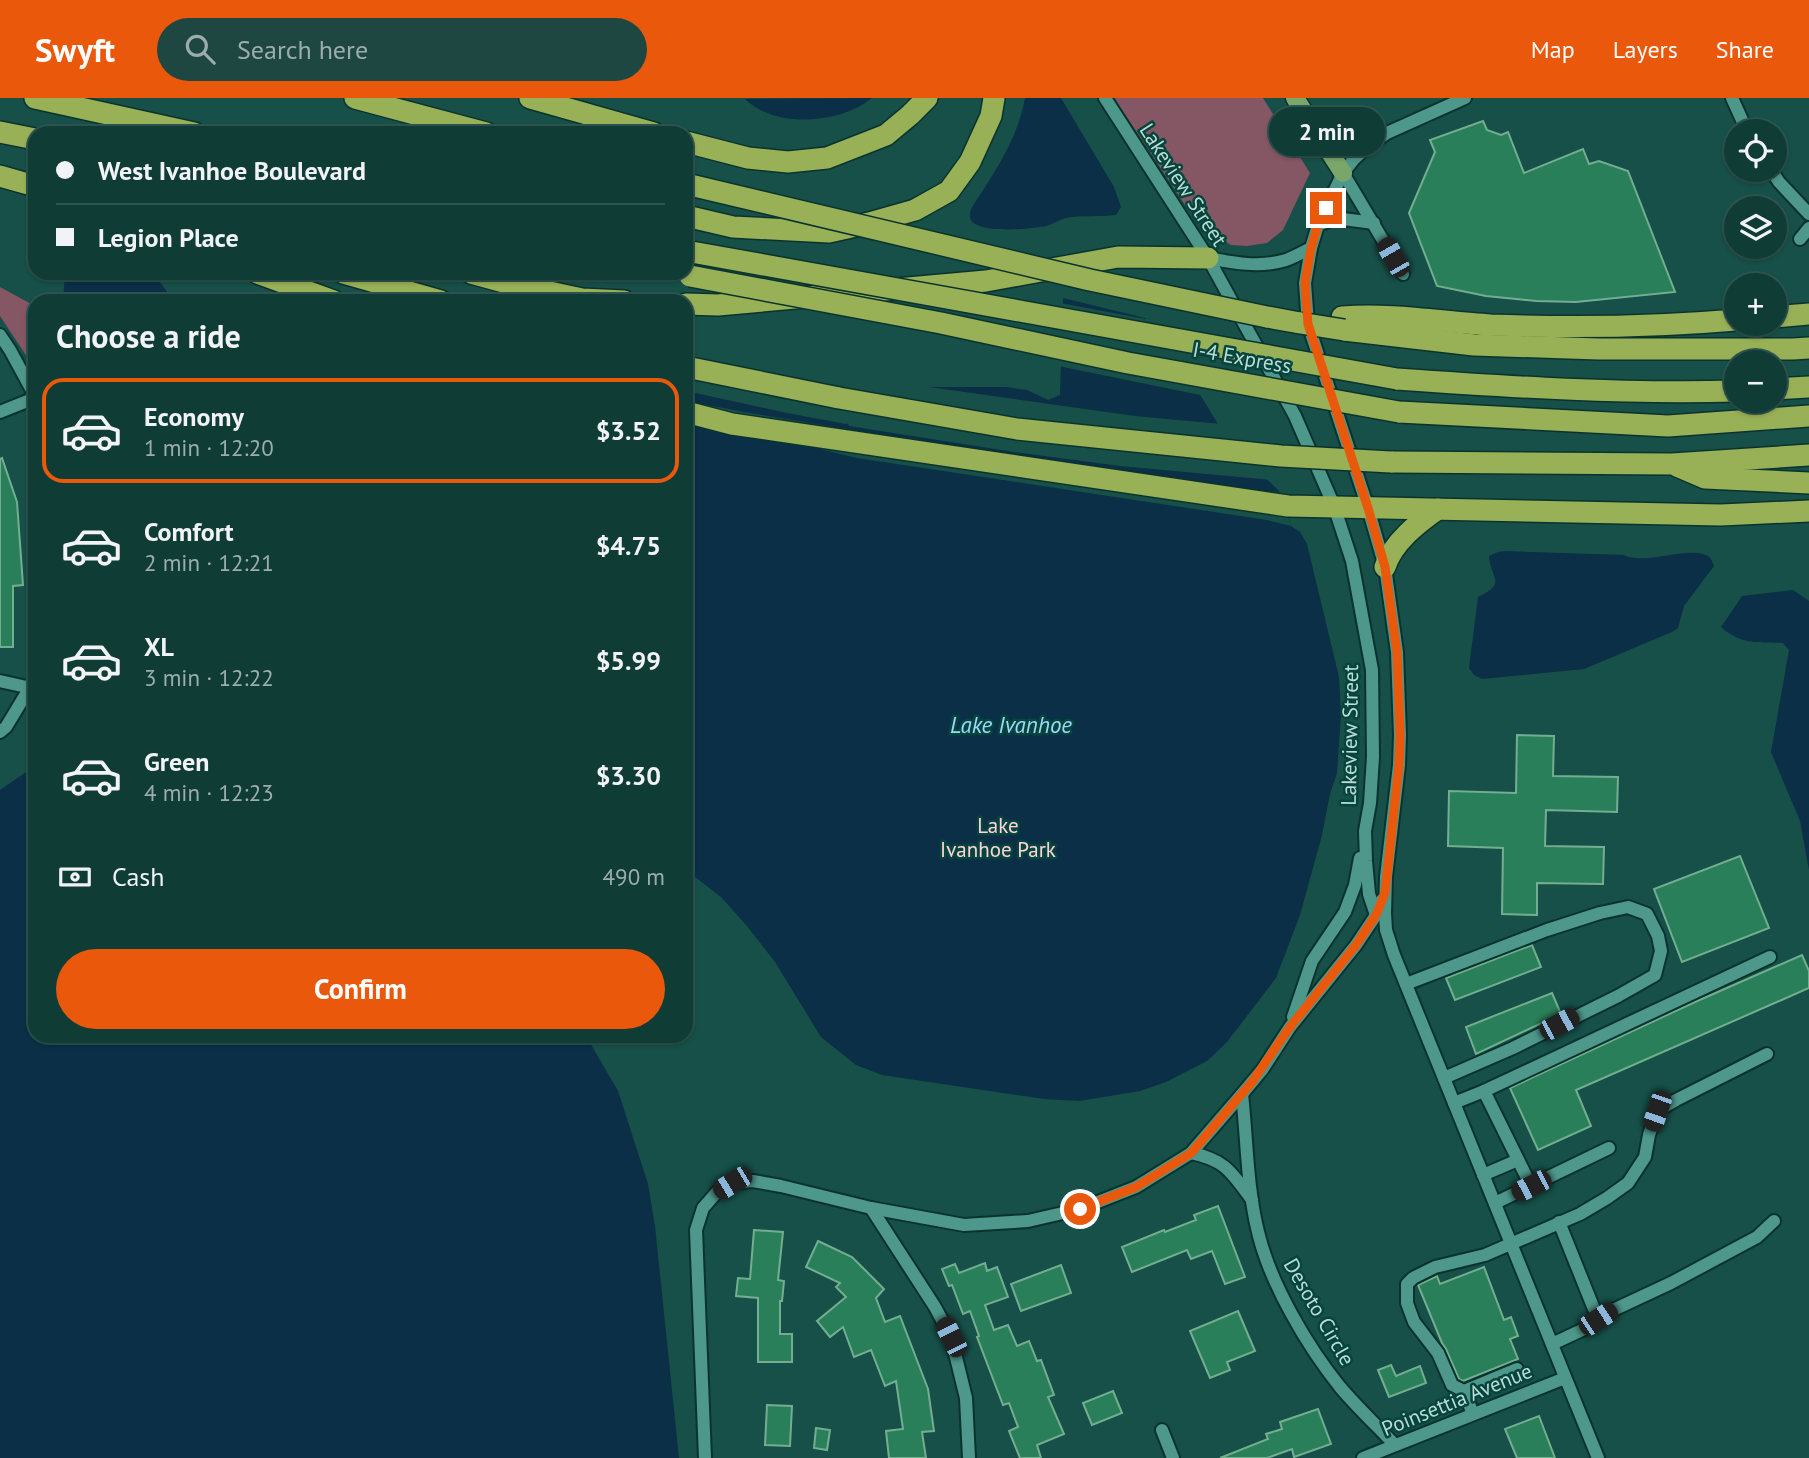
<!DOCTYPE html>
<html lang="en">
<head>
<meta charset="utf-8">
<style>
	body { margin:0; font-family:"PT Sans",sans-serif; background:#1e4742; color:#f1f3f6; height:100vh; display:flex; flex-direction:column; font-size:26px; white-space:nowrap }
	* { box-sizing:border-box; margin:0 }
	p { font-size:23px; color:#9cadad }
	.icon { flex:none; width:38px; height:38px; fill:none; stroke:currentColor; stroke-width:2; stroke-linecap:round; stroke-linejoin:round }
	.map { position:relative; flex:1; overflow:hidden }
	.details { position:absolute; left:28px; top:196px; width:665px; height:749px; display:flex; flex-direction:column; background:#103c36; border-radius:21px; box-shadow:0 2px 5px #0004,0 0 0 2px #305651 }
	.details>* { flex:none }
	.guide { position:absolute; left:28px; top:28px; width:665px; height:154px; border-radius:21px; box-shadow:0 2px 5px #0004,0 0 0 2px #305651; display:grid; align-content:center; height:154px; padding:0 28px; background:#103c36 }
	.tools { position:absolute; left:1724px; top:21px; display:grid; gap:14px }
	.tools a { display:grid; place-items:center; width:63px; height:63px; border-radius:50%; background:#103c36; box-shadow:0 2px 5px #0004,0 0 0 2px #305651; font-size:35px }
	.end { position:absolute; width:32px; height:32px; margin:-16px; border:9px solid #ea580c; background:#fff; box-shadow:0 0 0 4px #fff }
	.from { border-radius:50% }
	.bubble { position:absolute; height:49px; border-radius:24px; background:#103c36; box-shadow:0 2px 5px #0004,0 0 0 2px #305651; font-size:23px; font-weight:700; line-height:49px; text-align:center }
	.car { position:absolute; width:21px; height:42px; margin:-21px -10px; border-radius:9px; box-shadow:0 0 5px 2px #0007; background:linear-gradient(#222 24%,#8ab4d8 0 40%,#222 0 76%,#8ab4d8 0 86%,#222 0) }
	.guide b { display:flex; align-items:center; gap:24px; height:66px; font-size:26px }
	.guide b+b { border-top:2px solid #305651 }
	.guide i { width:18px; height:18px; background:#f1f3f6 }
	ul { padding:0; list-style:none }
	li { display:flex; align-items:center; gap:21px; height:105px; margin:0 14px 10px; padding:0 14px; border:4px solid transparent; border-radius:21px }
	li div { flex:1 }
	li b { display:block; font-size:26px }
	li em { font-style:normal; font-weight:700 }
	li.on { border-color:#ea580c }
	li>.icon { width:63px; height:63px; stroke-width:1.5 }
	h2 { padding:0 28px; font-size:32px; line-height:84px }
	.pay { display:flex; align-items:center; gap:18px; height:77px; padding:0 28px; font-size:26px }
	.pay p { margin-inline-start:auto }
	.cta { display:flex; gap:14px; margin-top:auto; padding:14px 28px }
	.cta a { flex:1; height:80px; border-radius:42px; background:#ea580c; color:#fff; font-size:28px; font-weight:700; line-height:80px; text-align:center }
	header { display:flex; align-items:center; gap:42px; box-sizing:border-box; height:98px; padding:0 35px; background:#ea580c; color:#fff }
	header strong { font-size:33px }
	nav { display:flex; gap:38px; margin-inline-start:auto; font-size:24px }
	.search { width:490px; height:63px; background:#1e4742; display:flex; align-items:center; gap:18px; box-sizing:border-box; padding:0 24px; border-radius:38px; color:#9cadad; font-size:26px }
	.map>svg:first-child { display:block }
	.green { fill:#855663 }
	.water { fill:#0a2f47 }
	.pier { fill:#165048 }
	.building { fill:#2a7f5b; stroke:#73ae90; stroke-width:2 }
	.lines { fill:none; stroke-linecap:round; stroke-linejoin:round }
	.minor-casing { stroke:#0b332e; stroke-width:16 }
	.major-casing { stroke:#0b332e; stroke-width:21 }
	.highway-casing { stroke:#0b332e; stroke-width:24 }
	.minor { stroke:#4e978b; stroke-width:12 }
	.major { stroke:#7aa66b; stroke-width:18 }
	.highway { stroke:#98b056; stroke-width:21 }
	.highway-bridge-casing { stroke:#0b332e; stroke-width:24; stroke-linecap:butt }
	.highway-bridge { stroke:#98b056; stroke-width:21 }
	.route { stroke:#ea580c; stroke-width:9 }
	.labels { text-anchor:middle; stroke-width:5; stroke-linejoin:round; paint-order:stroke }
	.street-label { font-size:21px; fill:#badcd5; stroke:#06453d }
	.park-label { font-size:21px; fill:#ffd2dd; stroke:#06453d }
	.water-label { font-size:23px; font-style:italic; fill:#a0d5fd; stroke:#06453d }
</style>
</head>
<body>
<header>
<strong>Swyft</strong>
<div class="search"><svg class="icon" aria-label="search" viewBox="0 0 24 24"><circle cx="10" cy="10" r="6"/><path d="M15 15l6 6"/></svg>Search here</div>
<nav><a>Map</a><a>Layers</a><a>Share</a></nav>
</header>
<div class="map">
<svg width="1809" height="1360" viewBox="0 0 1809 1360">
	<rect width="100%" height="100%" fill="#165048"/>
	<g class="green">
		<path d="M1114,0H1263L1310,75L1283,132L1267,145L1247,148L1231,147L1214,137L1197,111L1185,107Z"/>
		<path d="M0,189L35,208V271L0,218Z"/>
	</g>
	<g class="water">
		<path d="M872,0C840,26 776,31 745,1Z"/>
		<path d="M1025,0H1061L1114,89L1121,109L1116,117C1099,119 1083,117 1066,120C1059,122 1053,126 1046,128C1031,131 979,136 971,122C969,118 970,115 971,111C994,74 1017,44 1025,0Z"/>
		<path d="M65,175H153L174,203H63Z"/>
		<path d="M1063,200L1145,220L1174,254L1229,344L1280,394L1291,428L1300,434L1307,446L1339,579L1341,617L1337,675L1330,696L1322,737L1300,817L1276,880L1227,944L1207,963L1166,984L1140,993L1079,1003L1044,1001L882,977L856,967L821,939L775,864L747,828L721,799L686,772V293L787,315L846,326L873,320L908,306L926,289H1006L1027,292L1048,302L1060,297Z"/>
		<path d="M1505,453L1624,457C1645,468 1690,447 1708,458C1712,461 1712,463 1714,468L1684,508L1678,530L1672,534L1584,571L1482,581L1474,577L1469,570L1478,499C1508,485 1490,480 1489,458L1498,454Z"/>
		<path d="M1793,492L1809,503V772L1800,723L1771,654L1789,552L1783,545C1758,544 1741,547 1721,529L1742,498Z"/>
		<path d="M35,668V938H586L618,993L648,1086L655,1128L679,1360H0V692Z"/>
	</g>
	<g class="pier">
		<path d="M15,0H92L104,35H35L32,49Z"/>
		<path d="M1060,205L1151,222L1177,253L1205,298L1058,268Z"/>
		<path d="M922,288L1135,318L1222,326L1231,341L1273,382L1120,368L1014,354L849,328L847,322L872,316L906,303Z"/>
		<path d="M686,303L744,314L859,333L1251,392L1280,394L1291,428L1267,422L857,360L791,344L686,325Z"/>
	</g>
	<g class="building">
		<path d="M1483,23L1487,32L1501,37L1508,34L1524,75L1583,51L1589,66L1599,63L1628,73L1675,194L1576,204L1536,203L1486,198L1437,188L1409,115L1435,54L1430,42Z"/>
		<path d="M2,360L17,404L23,487L13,488V549H0V361Z"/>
		<path d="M1517,637L1554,638L1553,678L1618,679L1617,714L1546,712L1545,748L1604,749L1603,786L1537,785V817L1502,816L1503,750L1448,748L1449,693L1516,695Z"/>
		<path d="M1740,758L1769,830L1682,864L1654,791Z"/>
		<path d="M1532,847L1541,869L1455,902L1446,880Z"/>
		<path d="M1802,857L1809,873V890L1576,992L1591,1028L1538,1052L1510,990L1695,904Z"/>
		<path d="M1552,895L1561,916L1476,956L1466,929Z"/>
		<path d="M1218,1108L1245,1179L1225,1186L1212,1153L1191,1161L1187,1152L1132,1174L1122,1149L1164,1132L1165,1134L1196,1122L1194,1117Z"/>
		<path d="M754,1132L783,1134L778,1182L784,1183L782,1203H780V1236H792V1264H758V1200L736,1198L738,1180L750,1181Z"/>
		<path d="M818,1143L852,1159L884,1191L876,1200L885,1224L900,1218L928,1291L934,1333L922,1334L926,1360H889L886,1333L903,1331L896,1283L885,1288L871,1252L854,1259L843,1229L830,1239L817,1223L846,1199L836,1189L840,1185L806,1169Z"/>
		<path d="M985,1165L987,1173L997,1169L1008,1199L985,1207L994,1232L1008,1227L1017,1248L1029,1243L1037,1263L1041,1262L1054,1297L1048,1299L1064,1336L1037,1347L1041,1360H1020L1009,1333L1018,1329L1009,1305L1003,1307L977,1239L979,1238L970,1213L963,1216L952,1187L949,1188L942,1171L955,1166L959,1175Z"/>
		<path d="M1061,1167L1071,1195L1021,1213L1011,1186Z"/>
		<path d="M1484,1169L1504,1222L1511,1219L1518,1238L1510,1241L1518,1261L1463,1283L1459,1281L1446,1251L1442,1245L1418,1187L1437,1178L1440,1186Z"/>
		<path d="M1238,1213L1255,1253L1227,1264L1230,1272L1210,1280L1190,1233Z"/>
		<path d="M1391,1267L1396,1278L1420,1268L1426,1285L1389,1299L1378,1272Z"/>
		<path d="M1113,1293L1122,1315L1092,1327L1083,1305Z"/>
		<path d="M767,1307L792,1308L790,1348L765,1347Z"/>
		<path d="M1318,1311L1331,1346L1294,1359L1292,1351L1267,1360H1220L1268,1341L1266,1336L1282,1331L1280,1324Z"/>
		<path d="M1539,1318L1555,1360H1517L1505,1331Z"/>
		<path d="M816,1330L830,1332L827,1352L814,1350Z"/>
	</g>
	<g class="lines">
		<defs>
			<g id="minor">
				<path d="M1105,0L1208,160L1295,318L1334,408L1352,463L1372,572L1373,659L1370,705L1365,733L1366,763L1369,796L1376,817"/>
				<path d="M1465,0L1387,35L1369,47L1354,61L1343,75L1318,127L1311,150L1305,185L1308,226L1368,410L1385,469L1397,554L1400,637L1399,667L1386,779L1385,815L1386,832L1394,857L1598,1360"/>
				<path d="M1732,0L1747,33"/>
				<path d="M1771,72L1779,84L1809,116"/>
				<path d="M1343,75L1403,176"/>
				<path d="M1318,127L1334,121H1343L1374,125"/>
				<path d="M1800,141L1809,130"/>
				<path d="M1208,160C1234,165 1260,170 1286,162C1294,159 1303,154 1311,150"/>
				<path d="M0,237L10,252L35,298"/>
				<path d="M0,314L35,300"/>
				<path d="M0,583L31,590"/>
				<path d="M0,634L6,629L35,581"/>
				<path d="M1406,886L1547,832L1600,815L1628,809L1647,816L1658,838L1661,853L1655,877L1618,898L1513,950L1444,980"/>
				<path d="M1293,919L1312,863L1345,814L1355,787L1360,760"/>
				<path d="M1242,996C1247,1042 1247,1090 1258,1134C1270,1185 1307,1248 1340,1289C1357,1309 1377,1328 1395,1347"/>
				<path d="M1454,1005L1484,993"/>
				<path d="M1191,1055C1226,1062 1232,1075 1252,1102"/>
				<path d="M1483,1077L1518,1062"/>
				<path d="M1531,1088L1484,993L1770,859"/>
				<path d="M1495,1105L1609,1050"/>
				<path d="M871,1110L935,1209L951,1239L966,1300L969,1360"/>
				<path d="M1559,1124L1598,1221"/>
				<path d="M1552,1246L1582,1232L1611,1213L1671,1185L1757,1139L1774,1123"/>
				<path d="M1464,1293L1517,1271"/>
				<path d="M1473,1316L1464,1293L1452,1287L1438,1255L1414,1224L1407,1205V1186L1413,1180L1435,1169L1485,1157L1580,1116L1607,1100L1628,1085L1645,1059L1649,1037L1657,1013L1676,1002L1767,956"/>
				<path d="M1162,1332L1173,1360"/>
				<path d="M705,1360L696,1132L703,1110L717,1094L732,1085L753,1083L781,1088L871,1110L964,1127L1028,1123L1080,1111L1136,1089L1191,1055L1242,996L1262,972L1290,929L1356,847L1376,817L1382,802"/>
				<path d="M1363,1360L1565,1280"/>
			</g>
			<path id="major" d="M1295,0L1343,75"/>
			<g id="highway">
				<path d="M35,0L194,35"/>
				<path d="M355,0L486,35"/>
				<path d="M530,0L654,35"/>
				<path d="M0,34L35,41"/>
				<path d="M686,44L748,60L788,64L827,60L886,37L910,17L927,0"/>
				<path d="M0,78L35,88"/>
				<path d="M686,118L733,129L829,134L869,125L915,112L949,93L970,64L991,18L994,0"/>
				<path d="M257,175L334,203"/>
				<path d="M343,175L441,203"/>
				<path d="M471,175L504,184L582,201L624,203"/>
				<path d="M686,206L718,207L986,183L1118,159L1208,160"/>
				<path d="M1267,219L1300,225"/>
				<path d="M1342,219C1391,215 1442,224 1491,227C1572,230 1655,229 1736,222"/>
				<path d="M1774,219L1809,216"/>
				<path d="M1344,232L1474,247L1599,251H1793L1809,250"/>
				<path d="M686,269L839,300"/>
				<path d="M1397,281C1510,289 1623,296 1736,293"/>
				<path d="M1774,291L1809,289"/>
				<path d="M686,314L732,326L1288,408L1721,417L1809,413"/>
				<path d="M1399,314L1668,328L1809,318"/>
				<path d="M1391,364L1672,366L1809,357"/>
				<path d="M1677,368L1705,380L1809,385"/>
				<path d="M1385,469C1393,444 1418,425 1438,411"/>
			</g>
		</defs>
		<use href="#minor" class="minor-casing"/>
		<use href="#major" class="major-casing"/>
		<use href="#highway" class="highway-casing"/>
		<use href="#minor" class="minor"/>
		<use href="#major" class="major"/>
		<use href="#highway" class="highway"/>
		<defs>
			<g id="highway-bridge">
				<path d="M686,86L1090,182L1267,219"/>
				<path d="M686,153L1397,281"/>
				<path d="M690,178L941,225L1128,265L1399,314"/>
				<path d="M1300,225L1344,232"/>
				<path d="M839,300L1017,331L1281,358L1391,364"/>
			</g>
		</defs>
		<use href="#highway-bridge" class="highway-bridge-casing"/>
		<use href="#highway-bridge" class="highway-bridge"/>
	</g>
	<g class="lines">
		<path class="route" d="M1080,1111L1136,1089L1191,1055L1252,984L1290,929L1356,847L1376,817L1385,795L1399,667L1400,637L1397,554L1385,469L1368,410L1308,226L1305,185L1311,150L1318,127L1326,110"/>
	</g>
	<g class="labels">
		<g class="street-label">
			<text transform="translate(1183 87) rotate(57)" y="7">Lakeview Street</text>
			<text transform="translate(1242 260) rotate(10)" y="7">I-4 Express</text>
			<text transform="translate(1350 637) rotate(-89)" y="7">Lakeview Street</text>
			<text transform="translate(1319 1214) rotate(60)" y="7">Desoto Circle</text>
			<text transform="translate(1457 1302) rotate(-22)" y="7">Poinsettia Avenue</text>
		</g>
		<g class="park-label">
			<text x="998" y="735">Lake<tspan x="998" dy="24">Ivanhoe Park</tspan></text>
		</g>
		<g class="water-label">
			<text x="1011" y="635">Lake Ivanhoe</text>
		</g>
	</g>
</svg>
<div class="tools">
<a><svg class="icon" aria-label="locate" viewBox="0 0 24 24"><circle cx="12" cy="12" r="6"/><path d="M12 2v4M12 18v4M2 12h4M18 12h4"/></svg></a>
<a><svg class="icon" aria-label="layers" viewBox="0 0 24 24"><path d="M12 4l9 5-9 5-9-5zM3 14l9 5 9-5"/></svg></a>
<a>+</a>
<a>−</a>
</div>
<i class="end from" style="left:1080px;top:1111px"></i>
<i class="end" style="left:1326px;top:110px"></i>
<div class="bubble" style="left:1269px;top:9px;width:116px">2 min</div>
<i class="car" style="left:1393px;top:159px;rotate:330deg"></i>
<i class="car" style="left:1559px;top:926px;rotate:62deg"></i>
<i class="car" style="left:1657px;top:1013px;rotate:199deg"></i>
<i class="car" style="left:732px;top:1085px;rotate:239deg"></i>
<i class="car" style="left:1531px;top:1088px;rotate:243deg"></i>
<i class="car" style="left:1598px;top:1221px;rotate:57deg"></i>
<i class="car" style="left:951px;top:1239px;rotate:333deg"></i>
<div class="guide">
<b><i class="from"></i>West Ivanhoe Boulevard</b>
<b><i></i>Legion Place</b>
</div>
<section class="details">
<h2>Choose a ride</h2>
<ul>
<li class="on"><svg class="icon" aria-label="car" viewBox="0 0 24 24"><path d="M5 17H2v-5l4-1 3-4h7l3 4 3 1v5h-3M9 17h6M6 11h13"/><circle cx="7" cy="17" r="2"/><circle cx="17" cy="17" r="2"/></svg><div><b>Economy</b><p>1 min · 12:20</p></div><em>$3.52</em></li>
<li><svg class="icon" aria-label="car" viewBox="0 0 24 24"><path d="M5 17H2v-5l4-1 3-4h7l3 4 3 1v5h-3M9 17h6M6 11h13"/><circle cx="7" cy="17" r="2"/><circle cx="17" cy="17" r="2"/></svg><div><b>Comfort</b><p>2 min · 12:21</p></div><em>$4.75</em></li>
<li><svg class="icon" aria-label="car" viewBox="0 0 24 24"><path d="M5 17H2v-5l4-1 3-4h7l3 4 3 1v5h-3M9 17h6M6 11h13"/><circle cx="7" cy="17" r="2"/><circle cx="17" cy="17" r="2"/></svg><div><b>XL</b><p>3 min · 12:22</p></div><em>$5.99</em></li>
<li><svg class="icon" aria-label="car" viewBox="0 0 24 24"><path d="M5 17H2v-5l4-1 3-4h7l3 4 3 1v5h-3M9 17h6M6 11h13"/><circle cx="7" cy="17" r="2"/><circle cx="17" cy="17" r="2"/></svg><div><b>Green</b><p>4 min · 12:23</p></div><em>$3.30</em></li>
</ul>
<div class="pay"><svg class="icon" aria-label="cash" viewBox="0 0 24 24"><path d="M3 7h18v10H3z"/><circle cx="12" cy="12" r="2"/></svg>Cash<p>490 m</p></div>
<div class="cta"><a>Confirm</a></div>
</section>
</div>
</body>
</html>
